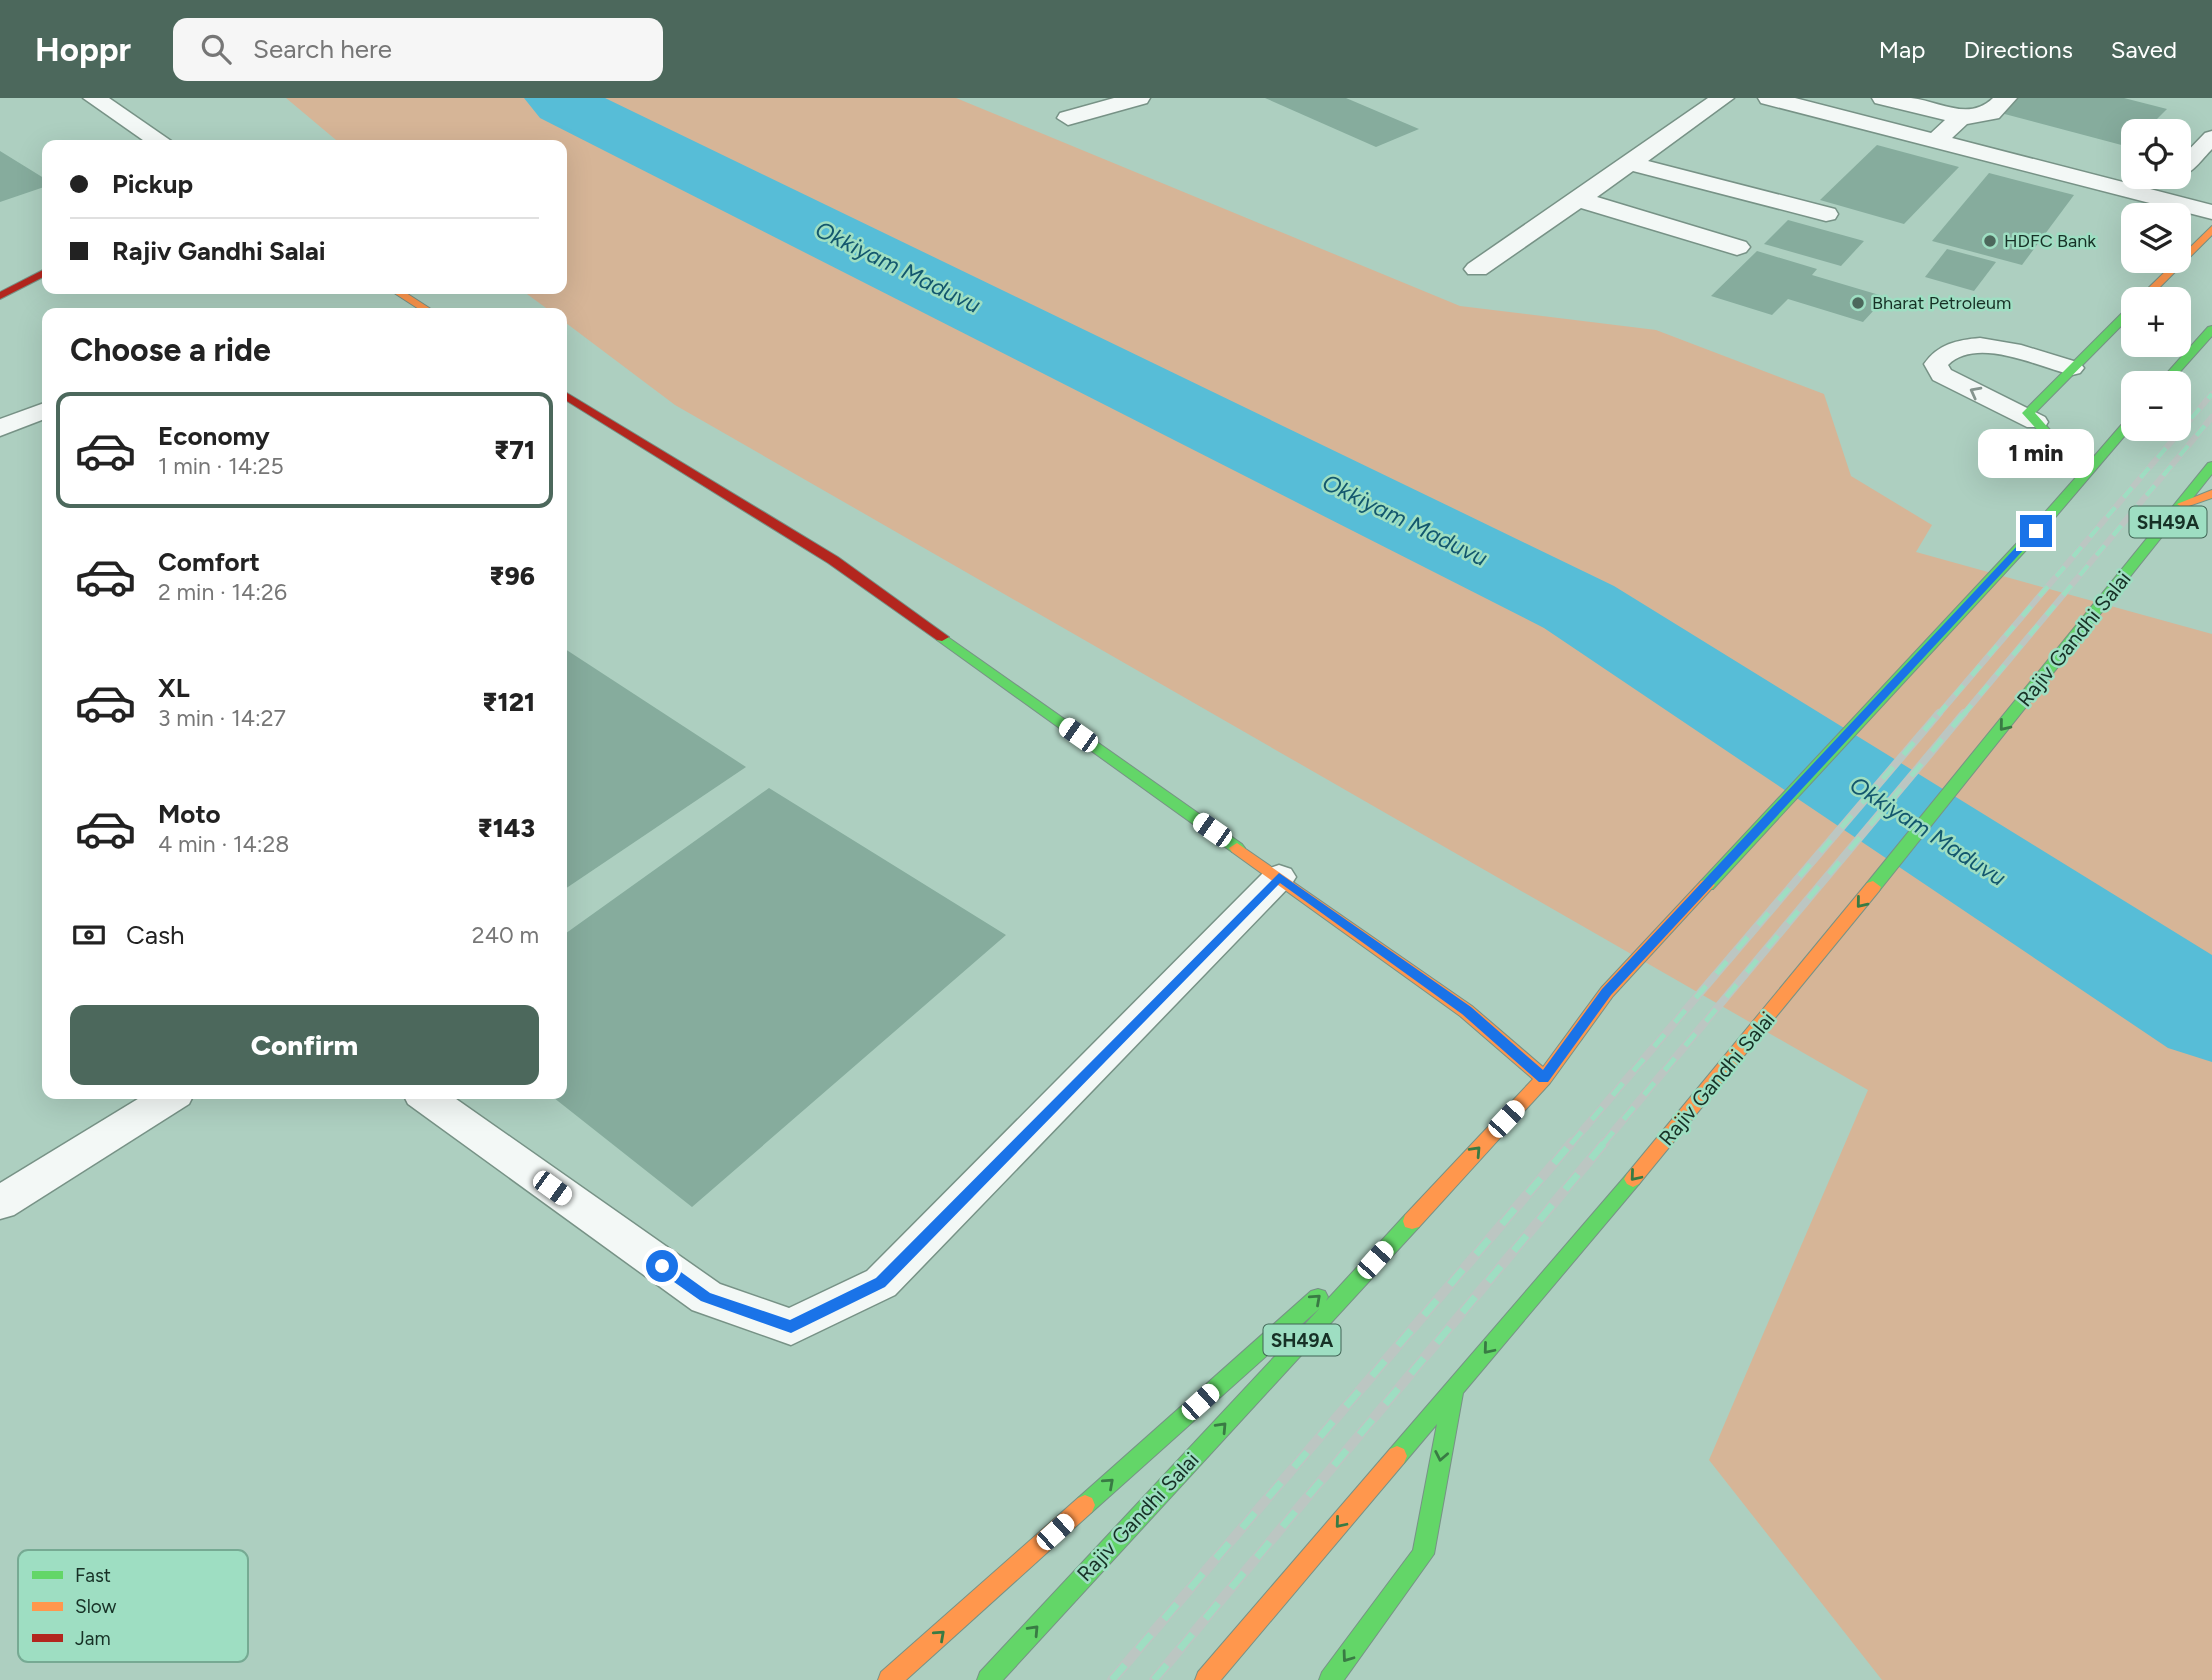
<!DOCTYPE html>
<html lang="en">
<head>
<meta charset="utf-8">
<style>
	body { margin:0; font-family:Figtree,sans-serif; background:#f6f6f6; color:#222; height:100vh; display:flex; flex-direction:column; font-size:26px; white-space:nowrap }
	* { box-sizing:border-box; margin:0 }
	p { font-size:23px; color:#767676 }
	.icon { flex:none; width:38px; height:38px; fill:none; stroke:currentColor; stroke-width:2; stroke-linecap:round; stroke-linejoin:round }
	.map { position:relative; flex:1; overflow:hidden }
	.drawer { position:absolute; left:42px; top:210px; width:525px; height:791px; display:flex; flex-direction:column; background:#fff; border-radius:14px; box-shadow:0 7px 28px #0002 }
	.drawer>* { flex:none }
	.guide { position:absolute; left:42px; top:42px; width:525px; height:154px; border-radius:14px; box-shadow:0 7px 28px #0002; display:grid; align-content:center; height:154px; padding:0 28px; background:#fff }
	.fabs { position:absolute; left:2121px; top:21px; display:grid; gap:14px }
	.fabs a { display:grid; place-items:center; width:70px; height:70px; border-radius:14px; background:#fff; box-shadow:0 7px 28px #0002; font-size:35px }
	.end { position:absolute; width:32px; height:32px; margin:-16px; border:9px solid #1a73e8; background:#fff; box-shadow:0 0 0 4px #fff }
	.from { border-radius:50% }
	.bubble { position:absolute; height:49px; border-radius:14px; background:#fff; box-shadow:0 7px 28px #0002; font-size:23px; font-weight:800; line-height:49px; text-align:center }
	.car { position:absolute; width:21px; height:42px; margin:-21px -10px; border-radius:9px; box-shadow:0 0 5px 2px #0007; background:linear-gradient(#fff 24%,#345 0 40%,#fff 0 76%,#345 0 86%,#fff 0) }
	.guide b { display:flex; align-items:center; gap:24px; height:66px; font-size:26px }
	.guide b+b { border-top:2px solid #e0e0e0 }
	.guide i { width:18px; height:18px; background:#222 }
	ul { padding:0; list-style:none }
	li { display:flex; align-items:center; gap:21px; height:116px; margin:0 14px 10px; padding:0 14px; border:4px solid transparent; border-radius:14px }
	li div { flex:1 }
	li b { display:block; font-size:26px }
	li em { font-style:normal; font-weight:800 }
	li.active { border-color:#4c685c }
	li>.icon { width:63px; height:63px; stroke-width:1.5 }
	h2 { padding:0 28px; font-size:32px; line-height:84px }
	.pay { display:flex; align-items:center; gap:18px; height:77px; padding:0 28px; font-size:26px }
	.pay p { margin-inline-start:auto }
	.button { display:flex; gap:14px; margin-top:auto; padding:14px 28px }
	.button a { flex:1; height:80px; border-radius:14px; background:#4c685c; color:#fff; font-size:28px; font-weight:800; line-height:80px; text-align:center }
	header { display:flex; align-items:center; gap:42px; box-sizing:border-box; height:98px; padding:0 35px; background:#4c685c; color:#fff }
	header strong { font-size:33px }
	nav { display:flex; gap:38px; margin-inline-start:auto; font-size:24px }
	.search { width:490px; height:63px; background:#f6f6f6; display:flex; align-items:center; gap:18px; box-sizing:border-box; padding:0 24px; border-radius:14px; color:#767676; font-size:26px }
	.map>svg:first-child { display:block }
	.green { fill:#d6b597 }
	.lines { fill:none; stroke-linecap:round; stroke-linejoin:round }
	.river { fill:#57bdd7; fill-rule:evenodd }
	.building { fill:#86ac9d }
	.lane-casing { stroke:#779286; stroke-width:3 }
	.street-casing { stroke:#779286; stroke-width:3 }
	.fast-casing { stroke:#779286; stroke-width:2 }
	.slow-casing { stroke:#779286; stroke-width:2 }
	.jam-casing { stroke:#779286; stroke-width:2 }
	.lane { fill:#f3f8f6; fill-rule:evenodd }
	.street { fill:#f3f8f6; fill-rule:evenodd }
	.fast { fill:#63d668; fill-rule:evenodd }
	.slow { fill:#ff974d; fill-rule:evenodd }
	.jam { fill:#b3261e; fill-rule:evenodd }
	.rail-far2-casing { stroke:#bcc6c2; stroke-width:6 }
	.rail-far1-casing { stroke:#bcc6c2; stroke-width:8 }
	.rail-casing { stroke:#bcc6c2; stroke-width:10 }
	.rail-far2 { stroke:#9edec2; stroke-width:4.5; stroke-dasharray:13; stroke-linecap:butt }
	.rail-far1 { stroke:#9edec2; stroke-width:5; stroke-dasharray:16; stroke-linecap:butt }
	.rail { stroke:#9edec2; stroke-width:7; stroke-dasharray:20; stroke-linecap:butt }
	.oneway { stroke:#85948e }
	.oneway2 { stroke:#397b44 }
	.route { fill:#1a73e8 }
	.poi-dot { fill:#4c685c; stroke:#9edec2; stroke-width:2.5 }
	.labels { text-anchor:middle; stroke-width:5; stroke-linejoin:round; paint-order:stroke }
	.far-poi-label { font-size:18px; fill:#173126; stroke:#9edec2; text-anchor:start }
	.shield { fill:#9edec2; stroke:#406555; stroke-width:2 }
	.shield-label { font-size:19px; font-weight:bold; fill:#173126 }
	.street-label { font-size:21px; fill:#173126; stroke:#9edec2 }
	.water-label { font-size:23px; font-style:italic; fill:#13576e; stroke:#9edec2 }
	.key { fill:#9edec2; stroke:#76aa93; stroke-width:2 }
	.key-label { font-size:19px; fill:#173126 }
</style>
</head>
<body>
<header>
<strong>Hoppr</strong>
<div class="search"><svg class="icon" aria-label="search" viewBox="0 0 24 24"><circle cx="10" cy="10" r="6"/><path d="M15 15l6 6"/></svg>Search here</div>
<nav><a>Map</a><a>Directions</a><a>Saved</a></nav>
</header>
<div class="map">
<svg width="2212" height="1582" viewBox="0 0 2212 1582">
	<rect width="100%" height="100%" fill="#adcfc0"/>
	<path class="green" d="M286,0H956L1460,208L1656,232L1824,296L1851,378L1932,427L1916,454L2212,536V1582H1882L1709,1362L1868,992L675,307L562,222V215H553L520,191H562V47H342Z"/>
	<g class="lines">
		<path class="river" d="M524,0H605L1614,488L2212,857V964L2168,950L1544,530L540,20Z"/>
	</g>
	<g class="building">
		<path d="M1265,0H1346L1419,31L1376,49Z"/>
		<path d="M2013,0H2124L2167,11L2145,33H2133V45L2129,49L1997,14Z"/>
		<path d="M1877,47L1959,69L1904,126L1820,102Z"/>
		<path d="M0,53L47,82V88L0,104Z"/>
		<path d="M1989,75L2074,97L2022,167L1932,143Z"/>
		<path d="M1788,122L1864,143L1841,168L1764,146Z"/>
		<path d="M1947,151L1996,164L1974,193L1925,179Z"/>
		<path d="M1757,153L1817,171L1812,177L1886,199L1863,224L1788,201L1772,217L1711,198Z"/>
		<path d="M562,549L746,669L562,793Z"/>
		<path d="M769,690L1006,837L692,1109L549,996H562V838Z"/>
	</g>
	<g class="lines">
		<defs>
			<g id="lane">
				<path d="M2212,33V51C2202,61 2192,77 2177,79L2179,62L2205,35Z"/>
				<path d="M1980,240L2021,247L2080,265L2084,270L2080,275L2072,277C2039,269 1977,238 1948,267L1951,272L2045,319L2048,324L2045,329H2027L1933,282L1924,266C1938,246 1957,242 1980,240Z"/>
				<path d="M47,304V320L0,338V321Z"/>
				<path d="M1279,767L1291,771L1296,779L1291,787L895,1197L791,1247L692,1212L408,1006L403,996H449L720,1186L789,1210L867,1173L1267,771Z"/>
				<path d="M146,996H194L189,1006L14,1117L0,1121V1085Z"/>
			</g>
			<g id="street">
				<path d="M83,0H109L177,47H150Z"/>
				<path d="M1114,0H1150L1147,5L1068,27L1057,20L1060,15Z"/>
				<path d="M1708,0H1734L1648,63L1835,111L1838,116L1835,121L1826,123L1633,73L1597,99L1746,144L1750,149L1746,154L1737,157L1581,110L1486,176H1468L1464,171L1468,166Z"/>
				<path d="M1758,0H1795L1931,35L1945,22L1875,5L1872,0C1885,0 1898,0 1911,0C1939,3 1969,24 1993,0H2017L1999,20L1967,26L1952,40L2212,107V121L1761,5Z"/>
			</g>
			<g id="fast">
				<path d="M2133,207V216L2035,315L2084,370L2129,318L2133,317V328L2041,436L1713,791H1701L1699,787L1701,783L2031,430L2078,377L2022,315L2129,208Z"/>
				<path d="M2212,228V238L2170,285H2158L2208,229Z"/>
				<path d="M2212,364V376L1879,793H1867L1865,789L1867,785L2208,365Z"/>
				<path d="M942,535L1242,746L1245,750L1242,754H1232L937,542L935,539L937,536Z"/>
				<path d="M1633,1073L1639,1076L1642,1081L1639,1086L1463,1295L1434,1456L1344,1582H1319L1322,1574L1413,1452L1437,1326L1404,1365L1397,1368L1390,1365L1387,1358L1390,1351L1627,1076Z"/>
				<path d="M1412,1115L1419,1117L1421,1123L1419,1129L1003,1582H977L980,1574L1320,1210L1092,1414L1085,1417L1078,1414L1075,1407L1078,1400L1311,1193L1318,1191L1325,1193L1328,1199L1326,1203L1405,1117Z"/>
			</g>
			<g id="slow">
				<path d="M2212,128V137L2148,201H2137Z"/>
				<path d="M388,191H400L437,215H425Z"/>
				<path d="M2212,392V400L2183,410L2177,406Z"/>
				<path d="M1237,745L1472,908L1543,969L1601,890L1701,783L1707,781L1715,787L1613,898L1550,985L1419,1129L1412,1131L1405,1129L1403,1123L1405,1117L1533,981L1460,918L1232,754L1229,750Z"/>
				<path d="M1873,783L1881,789L1879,793L1639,1086L1633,1089L1627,1086L1624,1081L1627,1076L1867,785Z"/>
				<path d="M1397,1348L1404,1351L1407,1358L1404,1365L1221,1582H1195L1198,1574L1390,1351Z"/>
				<path d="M1085,1397L1092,1400L1095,1407L1092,1414L906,1582H878L881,1574L1078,1400Z"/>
			</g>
			<g id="jam">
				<path d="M47,170V177L0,201V194Z"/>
				<path d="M562,292L838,459L949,539L942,543L937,542L828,465L562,300Z"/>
			</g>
		</defs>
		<use href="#lane" class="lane-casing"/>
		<use href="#street" class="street-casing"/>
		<use href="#fast" class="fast-casing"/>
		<use href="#slow" class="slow-casing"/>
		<use href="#jam" class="jam-casing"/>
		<use href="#lane" class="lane"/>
		<use href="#street" class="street"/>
		<use href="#fast" class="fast"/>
		<use href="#slow" class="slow"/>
		<use href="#jam" class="jam"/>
		<defs>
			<g id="rail-far2">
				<path d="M1938,617L2212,296"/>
				<path d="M1963,617L2212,319"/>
			</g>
			<g id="rail-far1">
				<path d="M1571,1046L1939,615"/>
				<path d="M1603,1046L1964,615"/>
			</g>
			<g id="rail">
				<path d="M1112,1582L1572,1044"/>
				<path d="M1154,1582L1605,1044"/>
			</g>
		</defs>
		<use href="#rail-far2" class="rail-far2-casing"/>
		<use href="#rail-far1" class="rail-far1-casing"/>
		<use href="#rail" class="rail-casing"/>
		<use href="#rail-far2" class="rail-far2"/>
		<use href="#rail-far1" class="rail-far1"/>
		<use href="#rail" class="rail"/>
	</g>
	<defs><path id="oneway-chevron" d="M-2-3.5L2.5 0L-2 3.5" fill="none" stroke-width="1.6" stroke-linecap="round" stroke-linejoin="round" transform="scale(1.75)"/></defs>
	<use class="oneway" href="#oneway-chevron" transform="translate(1975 294) rotate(-152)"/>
	<g class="oneway2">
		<use href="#oneway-chevron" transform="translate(2004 628) rotate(129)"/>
		<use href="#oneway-chevron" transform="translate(1861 805) rotate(129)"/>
		<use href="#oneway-chevron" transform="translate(1476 1053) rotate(-47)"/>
		<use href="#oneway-chevron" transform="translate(1635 1078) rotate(130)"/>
		<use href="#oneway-chevron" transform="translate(1316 1201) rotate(-42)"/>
		<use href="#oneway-chevron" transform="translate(1488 1251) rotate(130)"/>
		<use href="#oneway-chevron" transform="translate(1222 1329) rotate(-47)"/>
		<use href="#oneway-chevron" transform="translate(1441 1358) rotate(101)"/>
		<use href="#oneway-chevron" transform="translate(1109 1385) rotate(-42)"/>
		<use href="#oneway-chevron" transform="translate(1340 1425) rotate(130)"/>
		<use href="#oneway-chevron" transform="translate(1034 1532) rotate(-47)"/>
		<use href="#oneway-chevron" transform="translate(940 1537) rotate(-42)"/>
		<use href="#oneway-chevron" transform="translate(1347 1559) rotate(126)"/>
	</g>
	<path class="route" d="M2033,431L2041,433L1611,897L1548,984H1539L1462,916L1280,785L885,1189L791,1235L701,1203L657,1172V1164H667L710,1195L790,1222L876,1180L1279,775L1471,909L1543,972L1602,891Z"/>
	<g class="poi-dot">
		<circle cx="1990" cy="143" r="7"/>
		<circle cx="1858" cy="205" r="7"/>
	</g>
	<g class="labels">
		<g class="far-poi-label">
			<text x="2004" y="149">HDFC Bank</text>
			<text x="1872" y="211">Bharat Petroleum</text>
		</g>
		<g class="shield">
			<rect x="2129.5" y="408.5" width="77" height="31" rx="5"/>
			<rect x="1263.5" y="1226.5" width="77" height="31" rx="5"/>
		</g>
		<g class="shield-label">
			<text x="2168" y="431">SH49A</text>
			<text x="1302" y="1249">SH49A</text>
		</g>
		<g class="street-label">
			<text transform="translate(2074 541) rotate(-51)" y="7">Rajiv Gandhi Salai</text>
			<text transform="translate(1717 981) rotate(-50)" y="7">Rajiv Gandhi Salai</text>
			<text transform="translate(1138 1419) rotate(-47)" y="7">Rajiv Gandhi Salai</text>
		</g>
		<g class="water-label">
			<text transform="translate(898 169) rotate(26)" y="8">Okkiyam Maduvu</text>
			<text transform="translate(1405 422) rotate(26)" y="8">Okkiyam Maduvu</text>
			<text transform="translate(1928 733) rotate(33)" y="8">Okkiyam Maduvu</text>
		</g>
	</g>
	<rect x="18" y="1452" width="230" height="112" rx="10" class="key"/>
	<rect x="32" y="1473" width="31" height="8" fill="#63d668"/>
	<rect x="32" y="1504" width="31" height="9" fill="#ff974d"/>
	<rect x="32" y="1536" width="31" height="8" fill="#b3261e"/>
	<g class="key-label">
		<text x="75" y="1484">Fast</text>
		<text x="75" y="1515">Slow</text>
		<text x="75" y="1547">Jam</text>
	</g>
</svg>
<div class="fabs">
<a><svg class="icon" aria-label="locate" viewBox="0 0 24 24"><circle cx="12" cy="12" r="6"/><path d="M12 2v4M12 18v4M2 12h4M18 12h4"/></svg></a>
<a><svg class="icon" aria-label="layers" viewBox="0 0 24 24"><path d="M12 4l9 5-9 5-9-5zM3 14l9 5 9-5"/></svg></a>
<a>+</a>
<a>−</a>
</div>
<i class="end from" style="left:662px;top:1168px"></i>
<i class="end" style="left:2036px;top:433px"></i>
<div class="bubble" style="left:1978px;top:331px;width:116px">1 min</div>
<i class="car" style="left:1078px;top:637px;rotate:305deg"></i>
<i class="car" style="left:1212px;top:732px;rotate:305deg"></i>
<i class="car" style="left:1506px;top:1021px;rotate:43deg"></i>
<i class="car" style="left:552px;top:1090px;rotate:126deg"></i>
<i class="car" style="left:1375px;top:1162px;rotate:42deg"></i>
<i class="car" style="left:1200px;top:1304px;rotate:48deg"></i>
<i class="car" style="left:1055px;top:1434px;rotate:48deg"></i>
<div class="guide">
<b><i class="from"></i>Pickup</b>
<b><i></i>Rajiv Gandhi Salai</b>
</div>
<section class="drawer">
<h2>Choose a ride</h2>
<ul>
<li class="active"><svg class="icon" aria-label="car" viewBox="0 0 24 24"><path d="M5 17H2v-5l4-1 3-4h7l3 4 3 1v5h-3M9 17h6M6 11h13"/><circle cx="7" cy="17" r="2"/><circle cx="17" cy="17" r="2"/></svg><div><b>Economy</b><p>1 min · 14:25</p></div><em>₹71</em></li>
<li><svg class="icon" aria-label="car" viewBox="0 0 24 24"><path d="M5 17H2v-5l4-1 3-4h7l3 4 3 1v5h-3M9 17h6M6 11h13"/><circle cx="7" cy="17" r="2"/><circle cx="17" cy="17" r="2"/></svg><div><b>Comfort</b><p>2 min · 14:26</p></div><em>₹96</em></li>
<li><svg class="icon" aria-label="car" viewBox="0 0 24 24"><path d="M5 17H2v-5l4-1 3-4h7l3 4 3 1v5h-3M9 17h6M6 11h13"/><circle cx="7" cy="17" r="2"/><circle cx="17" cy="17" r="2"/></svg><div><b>XL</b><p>3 min · 14:27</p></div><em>₹121</em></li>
<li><svg class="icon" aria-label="car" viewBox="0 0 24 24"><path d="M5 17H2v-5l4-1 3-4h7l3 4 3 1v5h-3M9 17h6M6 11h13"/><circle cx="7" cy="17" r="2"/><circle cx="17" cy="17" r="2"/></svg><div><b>Moto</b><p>4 min · 14:28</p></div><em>₹143</em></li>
</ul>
<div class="pay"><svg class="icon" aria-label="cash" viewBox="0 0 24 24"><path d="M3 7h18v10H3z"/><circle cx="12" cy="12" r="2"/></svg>Cash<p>240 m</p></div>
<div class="button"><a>Confirm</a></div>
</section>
</div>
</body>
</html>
